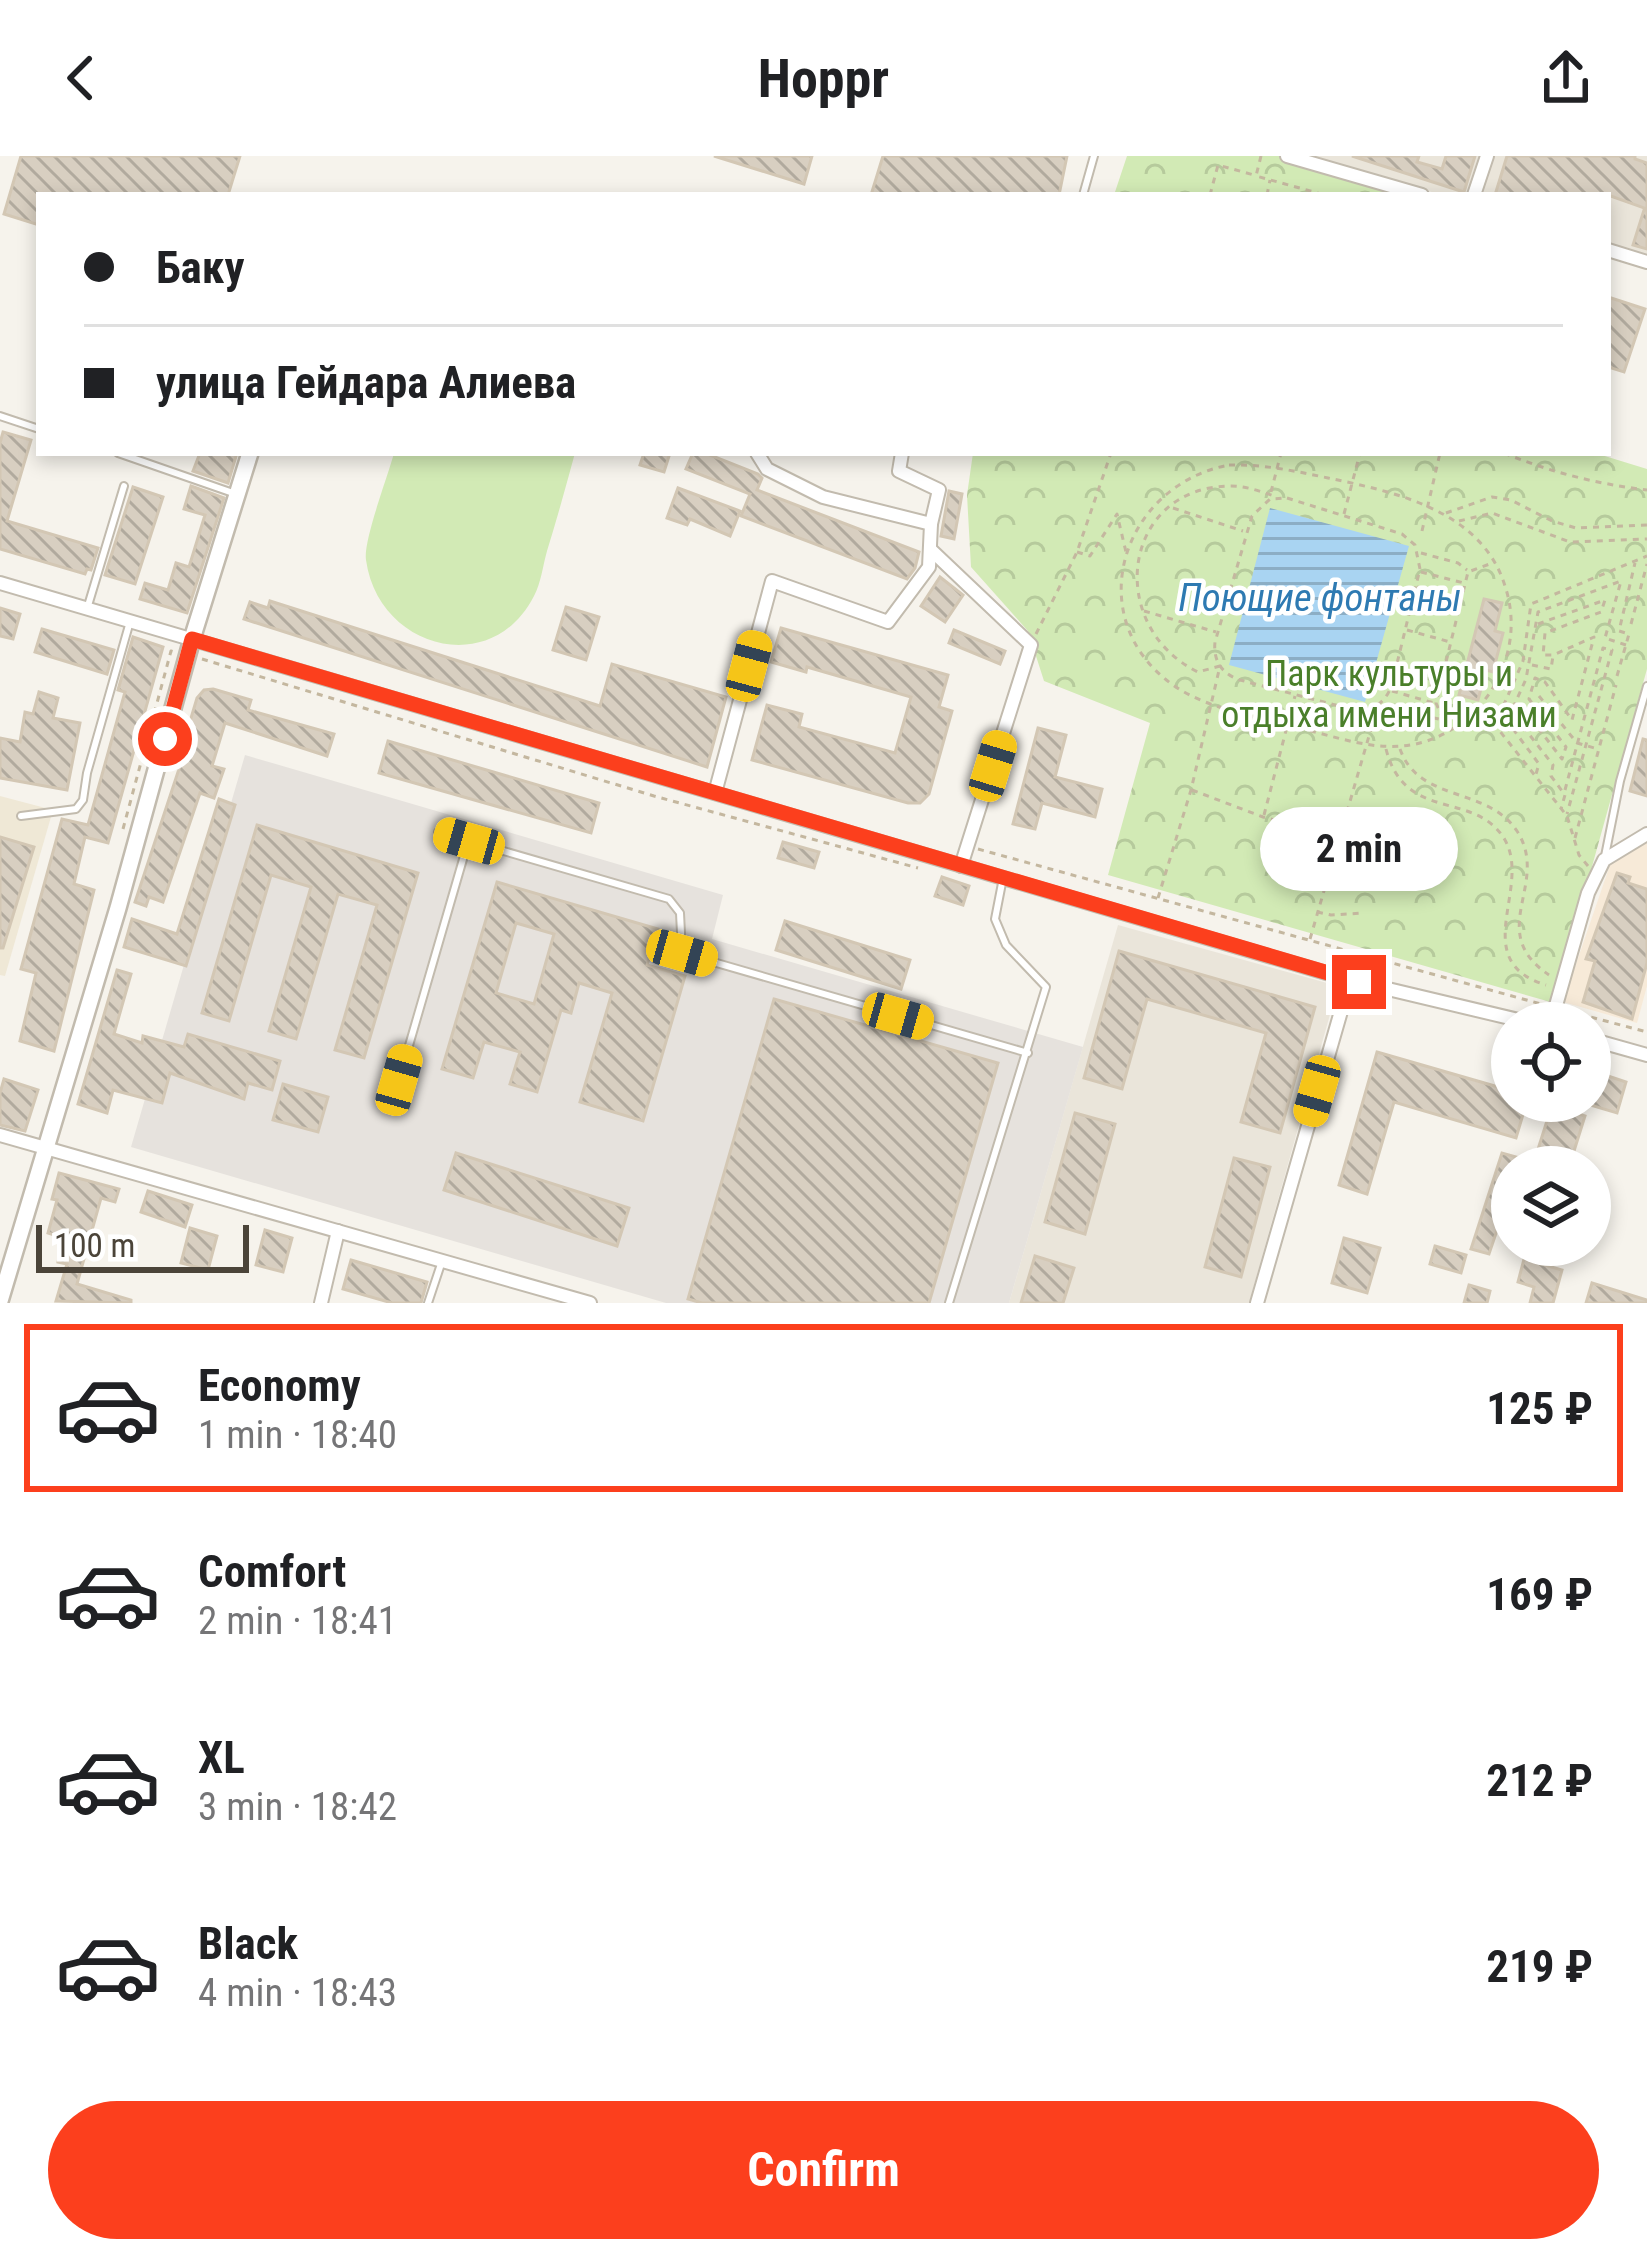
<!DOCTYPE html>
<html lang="en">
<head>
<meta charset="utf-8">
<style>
	body { margin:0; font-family:"Roboto Condensed",sans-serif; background:#f6f6f6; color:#202124; height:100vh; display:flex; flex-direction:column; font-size:45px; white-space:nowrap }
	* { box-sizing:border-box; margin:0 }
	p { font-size:39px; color:#757577 }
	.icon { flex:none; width:66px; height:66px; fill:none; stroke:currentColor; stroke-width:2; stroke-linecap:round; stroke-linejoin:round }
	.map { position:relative; height:1147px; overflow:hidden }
	.details { display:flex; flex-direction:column; background:#fff; flex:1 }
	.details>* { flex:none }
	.hud { position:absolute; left:36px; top:36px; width:1575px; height:264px; border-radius:0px; box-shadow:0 6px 18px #0003; display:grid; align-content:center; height:264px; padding:0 48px; background:#fff }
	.fabs { position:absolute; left:1491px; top:846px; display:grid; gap:24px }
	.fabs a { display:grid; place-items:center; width:120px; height:120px; border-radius:50%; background:#fff; box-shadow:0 6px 18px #0003; font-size:60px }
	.scale { position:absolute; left:36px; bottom:30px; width:213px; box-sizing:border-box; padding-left:12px; border:6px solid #4b4439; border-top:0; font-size:33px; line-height:42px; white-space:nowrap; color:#4b4439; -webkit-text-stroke:9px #fff; paint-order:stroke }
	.end { position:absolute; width:54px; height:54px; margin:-27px; border:15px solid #fc3f1d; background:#fff; box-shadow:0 0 0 6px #fff }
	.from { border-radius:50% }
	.bubble { position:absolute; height:84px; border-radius:42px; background:#fff; box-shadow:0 6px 18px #0003; font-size:39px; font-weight:700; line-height:84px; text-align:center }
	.car { position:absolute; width:36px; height:72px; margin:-36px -18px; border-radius:15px; box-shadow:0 0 9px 3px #0007; background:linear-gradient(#f5c518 24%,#345 0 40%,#f5c518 0 76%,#345 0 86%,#f5c518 0) }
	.hud b { display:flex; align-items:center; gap:42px; height:114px; font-size:45px }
	.hud b+b { border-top:3px solid #e0e0e0 }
	.hud i { width:30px; height:30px; background:#202124 }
	ul { padding:21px 0 0; list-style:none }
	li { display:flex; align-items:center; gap:36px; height:168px; margin:0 24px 18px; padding:0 24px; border:6px solid transparent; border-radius:0px }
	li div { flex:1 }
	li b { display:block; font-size:45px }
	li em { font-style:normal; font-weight:700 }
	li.selected { border-color:#fc3f1d }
	li>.icon { width:108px; height:108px; stroke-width:1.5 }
	.primary-button { display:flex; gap:24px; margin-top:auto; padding:24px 48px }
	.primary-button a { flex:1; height:138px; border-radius:72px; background:#fc3f1d; color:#fff; font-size:48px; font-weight:700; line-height:138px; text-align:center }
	header { display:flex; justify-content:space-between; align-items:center; height:156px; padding:0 48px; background:#fff; font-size:54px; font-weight:700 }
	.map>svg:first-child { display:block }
	.residential { fill:#eae5da }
	.commercial { fill:#f7ead8 }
	.industrial { fill:#e6e2dd }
	.education { fill:#efe8d6 }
	.park { fill:url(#park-crowns) }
	.garden { fill:#d2eab5 }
	.water { fill:url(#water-rules) }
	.building { fill:url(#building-back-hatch); stroke:#d3c7b4; stroke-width:3; fill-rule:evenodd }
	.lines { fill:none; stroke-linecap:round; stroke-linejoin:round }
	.service-casing { stroke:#c2bbae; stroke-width:10 }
	.minor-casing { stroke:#c2bbae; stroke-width:16 }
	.tertiary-casing { stroke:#c2bbae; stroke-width:20 }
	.path { stroke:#c4b79f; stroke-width:3; stroke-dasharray:6 6; stroke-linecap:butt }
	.service { stroke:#fff; stroke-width:6 }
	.minor { stroke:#fff; stroke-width:12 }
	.tertiary { stroke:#fff; stroke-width:15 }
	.route { stroke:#fc3f1d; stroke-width:15 }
	.labels { text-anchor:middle; stroke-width:9; stroke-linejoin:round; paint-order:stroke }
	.park-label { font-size:36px; fill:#4a7f2a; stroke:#fff }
	.water-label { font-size:39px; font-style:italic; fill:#2e7ab2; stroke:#fff }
</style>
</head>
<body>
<header><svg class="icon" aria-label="back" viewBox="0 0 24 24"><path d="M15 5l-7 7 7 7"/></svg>Hoppr<svg class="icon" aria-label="share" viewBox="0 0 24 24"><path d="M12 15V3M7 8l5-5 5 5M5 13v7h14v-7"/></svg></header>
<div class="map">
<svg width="1647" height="1147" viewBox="0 0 1647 1147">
	<defs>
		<pattern id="park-crowns" width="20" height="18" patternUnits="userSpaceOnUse" patternTransform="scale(3)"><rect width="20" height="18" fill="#d2eab5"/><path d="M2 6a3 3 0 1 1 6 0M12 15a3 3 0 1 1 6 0" fill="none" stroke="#b6ca9c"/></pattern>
		<pattern id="water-rules" width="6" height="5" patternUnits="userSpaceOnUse" patternTransform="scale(3)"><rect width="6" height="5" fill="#a9d4f2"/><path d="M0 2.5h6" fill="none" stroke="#8caec5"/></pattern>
		<pattern id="building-back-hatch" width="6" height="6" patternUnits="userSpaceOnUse" patternTransform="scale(3)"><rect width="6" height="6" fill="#d8cfc1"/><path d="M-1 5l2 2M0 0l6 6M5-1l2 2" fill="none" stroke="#b1aa9e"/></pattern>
	</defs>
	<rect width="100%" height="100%" fill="#f6f3ec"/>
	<g class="residential">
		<path d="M1310,0H1647V100L1608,88V39H1442Z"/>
		<path d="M1118,769L1338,830L1249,1147H1009Z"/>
	</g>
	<path class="commercial" d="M1647,687V830L1637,867L1563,846L1611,706Z"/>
	<path class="industrial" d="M245,599L723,739L712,783L1083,891L1009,1147H666L131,991Z"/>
	<path class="education" d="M0,640L53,654L5,820L0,819Z"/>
	<g class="park">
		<path d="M1127,0H1287L1419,39H1114Z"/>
		<path d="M973,297H1595L1647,313V513L1554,847L1108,719L1150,567L1044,525L1028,475L971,411L967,339Z"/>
	</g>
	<path class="garden" d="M394,297H575C566,330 557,363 547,395C543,409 541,427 534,440C491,524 378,492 366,404C363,385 388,320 394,297Z"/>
	<path class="water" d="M1270,352L1409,390L1365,546L1229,509Z"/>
	<g class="building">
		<path d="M21,0H240L228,39H39V69L4,58Z"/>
		<path d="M714,0H812L804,28Z"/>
		<path d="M883,0H1067L1059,39H871Z"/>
		<path d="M1352,0H1419L1417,6L1442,13L1446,0H1475L1464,36Z"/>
		<path d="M1507,0H1635V3L1647,7V53L1608,39H1495Z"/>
		<path d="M1644,54H1647V93L1633,89Z"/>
		<path d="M1608,141L1645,153L1624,216L1608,211Z"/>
		<path d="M3,276L31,284L7,365L98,392L91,414L87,413L85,418L0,393V287Z"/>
		<path d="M200,297H237L228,327L193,315Z"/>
		<path d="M644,297H670L664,316L640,309Z"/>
		<path d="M693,297H705L758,318L762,322L757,334L919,396L915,412L907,423L741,360L750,338L686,313Z"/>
		<path d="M191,330L224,342L187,457L140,443L145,427L168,434L176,407L189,411L205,359L184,353Z"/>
		<path d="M133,331L163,341L135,428L105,419Z"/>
		<path d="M678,332L740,355L730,380L690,363L687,369L667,362Z"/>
		<path d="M949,335L962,338L954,383L941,380Z"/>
		<path d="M940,421L963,439L945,466L921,450Z"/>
		<path d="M1484,443L1502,447L1495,475L1503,477L1493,516L1486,514L1478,544L1459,539Z"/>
		<path d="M270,445L600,550L612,508L726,541L707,611L244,463L250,446L268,452Z"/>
		<path d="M566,451L599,461L586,504L553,494Z"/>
		<path d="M0,452L20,458L13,483L0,480Z"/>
		<path d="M781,472L948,519L939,551L952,555L929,638L920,647H908L752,604L767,549L802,558L799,571L895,597L911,541L807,511L806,516L771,506Z"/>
		<path d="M42,473L114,494L107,518L35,496Z"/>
		<path d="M954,474L1005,495L1000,508L949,487Z"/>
		<path d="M133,481L163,491L108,687L85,681L74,728L94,734L54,895L20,885L36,817L21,813L62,663L88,669L125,536L118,534Z"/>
		<path d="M213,533L251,544L248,554L334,578L327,600L225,567L212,610L224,613L214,642L200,637L163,746L149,741L146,750L135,746L179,613L176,612L197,542L204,534Z"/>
		<path d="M39,536L58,542L53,562L80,567L67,634L0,622V582L20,586L25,556L33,558Z"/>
		<path d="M1038,572L1066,579L1055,621L1102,633L1095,661L1042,647L1035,673L1013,668Z"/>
		<path d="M1643,583L1647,584V640L1630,635Z"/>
		<path d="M388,585L599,647L591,677L379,617Z"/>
		<path d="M219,643L235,649L186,810L124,791L132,763L177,778Z"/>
		<path d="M257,669L418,717L364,902L335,894L377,749L338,738L296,883L269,875L311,731L271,719L229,865L202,857Z"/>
		<path d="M0,681L34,691L3,792H0Z"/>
		<path d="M783,686L819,696L814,712L778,702Z"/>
		<path d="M1617,717L1630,721L1628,727L1647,733V807L1632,863L1583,846L1595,805L1586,803Z"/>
		<path d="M942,721L969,730L963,749L935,740Z"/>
		<path d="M497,726L658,773L647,809L685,820L643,965L580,946L612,837L579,827L571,857L561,854L537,936L510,928L520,896L484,886L473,922L442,913ZM516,767L554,778L534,848L496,837Z"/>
		<path d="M785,765L910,804L901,833L776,794Z"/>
		<path d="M1119,795L1315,851L1280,977L1241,966L1266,877L1147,843L1122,933L1084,922Z"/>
		<path d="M117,814L131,818L114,878L142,887L143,880L184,891L188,878L280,905L272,934L248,927L244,943L170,917L162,947L113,934L107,957L78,948Z"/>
		<path d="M774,843L998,907L929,1147H702L688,1143Z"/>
		<path d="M1377,896L1512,935V945H1527L1516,982L1394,946L1367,1038L1339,1029Z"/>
		<path d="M1590,914L1626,926L1617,957L1590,949Z"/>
		<path d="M4,923L38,934L25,975L0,969V937Z"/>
		<path d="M283,928L328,941L318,976L273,964Z"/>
		<path d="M1552,949L1585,960L1569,1011H1512V1030L1489,1098L1471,1093L1502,997L1534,1006Z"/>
		<path d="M1075,957L1115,968L1085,1078L1045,1066Z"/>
		<path d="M456,997L629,1052L617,1090L444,1034Z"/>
		<path d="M1234,1002L1270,1011L1241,1121L1205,1111Z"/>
		<path d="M59,1017L119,1033L115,1046L101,1042L77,1128L131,1144V1147L56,1145L67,1108L58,1106L64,1082L48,1077L57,1044L52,1043Z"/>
		<path d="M148,1035L192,1049L185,1071L141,1056Z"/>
		<path d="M190,1072L217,1080L208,1114L181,1107Z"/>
		<path d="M265,1074L292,1082L283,1116L256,1109Z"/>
		<path d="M1344,1082L1380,1092L1367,1137L1332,1127Z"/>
		<path d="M1435,1090L1466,1099L1461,1117L1430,1108Z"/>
		<path d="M1035,1100L1074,1112L1063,1147H1021Z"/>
		<path d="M1524,1103L1562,1114L1553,1147H1530L1534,1131L1518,1126Z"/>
		<path d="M351,1104L427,1126L421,1147H392L343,1133Z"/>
		<path d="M1592,1127L1647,1144V1147H1586Z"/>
		<path d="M1469,1129L1490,1135L1487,1147H1464Z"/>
	</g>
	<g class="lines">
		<defs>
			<g id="service">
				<path d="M1083,39L1094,0"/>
				<path d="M0,260L39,273"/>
				<path d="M118,297L233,337"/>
				<path d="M87,453L124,330"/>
				<path d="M21,660L76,653L83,644L87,617L129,469"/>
				<path d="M438,676L669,743L680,757L682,797L1028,897"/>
				<path d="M1605,700L1620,625L1647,530"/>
				<path d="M399,924L468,686"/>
				<path d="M428,1147L442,1105"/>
				<path d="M949,1147L1046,831L1006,789L995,763L1003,722"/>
			</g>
			<g id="minor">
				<path d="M1287,0L1422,39"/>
				<path d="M1474,39L1487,0"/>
				<path d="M1608,94L1647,106"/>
				<path d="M902,297L899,315L939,334L931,368"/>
				<path d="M930,393L1031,489L961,710"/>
				<path d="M0,427L1350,824L1531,867"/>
				<path d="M715,637L772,425L888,466L929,411L931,368L823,341L767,313L757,297"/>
				<path d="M1551,867L1588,737L1604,704L1647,678"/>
				<path d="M1590,883L1647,899"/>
				<path d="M0,979L590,1147"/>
				<path d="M321,1147L338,1075"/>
				<path d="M1257,1147L1350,824"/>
			</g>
			<path id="tertiary" d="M0,1145L118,752L192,483L250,297"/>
		</defs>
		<use href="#service" class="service-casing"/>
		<use href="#minor" class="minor-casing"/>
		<use href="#tertiary" class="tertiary-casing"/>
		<g class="path">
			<path d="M1261,0L1256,20L1325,39"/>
			<path d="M1210,39L1218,9L1254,19"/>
			<path d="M1267,39L1270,24"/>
			<path d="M1504,297C1550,316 1597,328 1647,334"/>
			<path d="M1229,309C1263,308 1295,315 1328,322C1396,336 1482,355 1505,430C1514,457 1513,485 1503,511C1490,546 1462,573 1427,585C1387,598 1350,585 1311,575C1267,563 1210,555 1173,529C1079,462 1122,329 1229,309Z"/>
			<path d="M1271,336L1281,297"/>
			<path d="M1287,342L1402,378L1415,389L1420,413L1392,528C1386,547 1373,555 1354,554L1240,524C1222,518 1213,505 1215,486L1252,360L1270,343Z"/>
			<path d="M1173,352L1243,375"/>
			<path d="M1446,357L1492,341L1511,344L1552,365L1576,372L1647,369"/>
			<path d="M1344,358L1360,297"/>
			<path d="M1459,365L1492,357L1570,386L1647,383"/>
			<path d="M1422,375L1440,297"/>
			<path d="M1077,396L1090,400L1117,358L1126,396"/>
			<path d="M1421,397L1458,407L1467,414"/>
			<path d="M1421,416L1464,427"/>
			<path d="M1417,431L1460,443"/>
			<path d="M1144,455L1216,476"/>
			<path d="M1538,468L1605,444L1601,456L1545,477L1543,499H1553L1594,481L1572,564L1545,526L1535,522L1529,543L1566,591L1562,603L1532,564L1525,573L1553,609L1551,620L1565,639L1561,653"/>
			<path d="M1631,468L1647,408"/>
			<path d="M1407,474L1450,486"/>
			<path d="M1036,478L1077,396L1111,297"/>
			<path d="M202,503L654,640L918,712"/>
			<path d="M1532,509L1551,513L1553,500"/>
			<path d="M1395,520L1438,531"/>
			<path d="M1617,520L1629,478L1619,475L1635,407"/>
			<path d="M1392,535L1434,547"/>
			<path d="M1539,540L1577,587L1598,593"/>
			<path d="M1525,552L1513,573L1539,608L1536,618"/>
			<path d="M1448,574L1436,547L1468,416L1495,406"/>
			<path d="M1503,574L1526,523L1538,456L1621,425L1605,482L1626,489"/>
			<path d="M1386,593C1405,668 1475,633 1505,684C1532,732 1467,805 1546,829"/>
			<path d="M1400,593C1419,647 1487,630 1517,675C1551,728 1484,775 1549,819"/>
			<path d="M1192,634L1263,661L1337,680"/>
			<path d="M1565,634L1603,492L1612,494L1567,658"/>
			<path d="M1264,659L1295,540"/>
			<path d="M123,673L171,495L175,496"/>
			<path d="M1575,682L1616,529"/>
			<path d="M978,693L1541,848"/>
			<path d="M1588,710L1579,699L1567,660L1495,569L1523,505L1531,448L1647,400"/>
			<path d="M1158,742L1191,634L1220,510L1198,516C1104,470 1122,330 1231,330C1247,330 1262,336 1277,341"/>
			<path d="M1317,756L1331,759L1363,757"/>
			<path d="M1310,783L1378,549L1443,564"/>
			<path d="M1568,855L1647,876"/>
		</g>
		<use href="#service" class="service"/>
		<use href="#minor" class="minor"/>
		<use href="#tertiary" class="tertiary"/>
	</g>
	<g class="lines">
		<path class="route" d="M165,583L192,483L1359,826"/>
	</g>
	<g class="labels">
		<g class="park-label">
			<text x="1389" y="530">Парк культуры и<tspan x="1389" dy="41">отдыха имени Низами</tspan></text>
		</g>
		<g class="water-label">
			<text x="1320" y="455">Поющие фонтаны</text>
		</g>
	</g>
</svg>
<div class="fabs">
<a><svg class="icon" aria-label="locate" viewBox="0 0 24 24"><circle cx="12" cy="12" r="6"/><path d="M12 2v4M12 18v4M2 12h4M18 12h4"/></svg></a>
<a><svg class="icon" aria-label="layers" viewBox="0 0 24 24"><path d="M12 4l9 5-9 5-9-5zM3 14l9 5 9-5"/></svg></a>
</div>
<div class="scale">100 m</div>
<i class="end from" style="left:165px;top:583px"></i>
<i class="end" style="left:1359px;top:826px"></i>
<div class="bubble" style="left:1260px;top:651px;width:198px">2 min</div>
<i class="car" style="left:749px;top:510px;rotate:15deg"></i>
<i class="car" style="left:993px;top:610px;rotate:17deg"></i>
<i class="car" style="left:469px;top:685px;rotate:286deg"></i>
<i class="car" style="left:682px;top:797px;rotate:106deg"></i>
<i class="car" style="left:898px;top:860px;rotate:106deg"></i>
<i class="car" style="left:399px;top:924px;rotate:16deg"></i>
<i class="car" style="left:1317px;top:935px;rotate:196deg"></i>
<div class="hud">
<b><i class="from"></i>Баку</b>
<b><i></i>улица Гейдара Алиева</b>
</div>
</div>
<section class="details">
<ul>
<li class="selected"><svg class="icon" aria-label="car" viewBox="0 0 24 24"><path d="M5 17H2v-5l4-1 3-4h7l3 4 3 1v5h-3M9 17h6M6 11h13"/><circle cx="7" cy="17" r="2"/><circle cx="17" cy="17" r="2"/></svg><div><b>Economy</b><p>1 min · 18:40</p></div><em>125 ₽</em></li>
<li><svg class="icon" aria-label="car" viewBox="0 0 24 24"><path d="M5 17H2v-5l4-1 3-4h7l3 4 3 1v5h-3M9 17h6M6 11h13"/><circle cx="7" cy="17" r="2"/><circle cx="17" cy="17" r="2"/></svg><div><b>Comfort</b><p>2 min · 18:41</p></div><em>169 ₽</em></li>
<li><svg class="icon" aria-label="car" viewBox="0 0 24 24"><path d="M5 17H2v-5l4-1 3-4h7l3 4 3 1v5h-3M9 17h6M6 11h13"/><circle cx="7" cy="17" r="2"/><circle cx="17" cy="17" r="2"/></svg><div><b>XL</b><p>3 min · 18:42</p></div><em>212 ₽</em></li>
<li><svg class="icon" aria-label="car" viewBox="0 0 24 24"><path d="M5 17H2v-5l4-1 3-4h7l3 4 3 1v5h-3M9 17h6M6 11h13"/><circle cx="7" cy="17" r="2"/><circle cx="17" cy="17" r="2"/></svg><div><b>Black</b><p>4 min · 18:43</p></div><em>219 ₽</em></li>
</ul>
<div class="primary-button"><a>Confirm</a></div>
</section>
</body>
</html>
